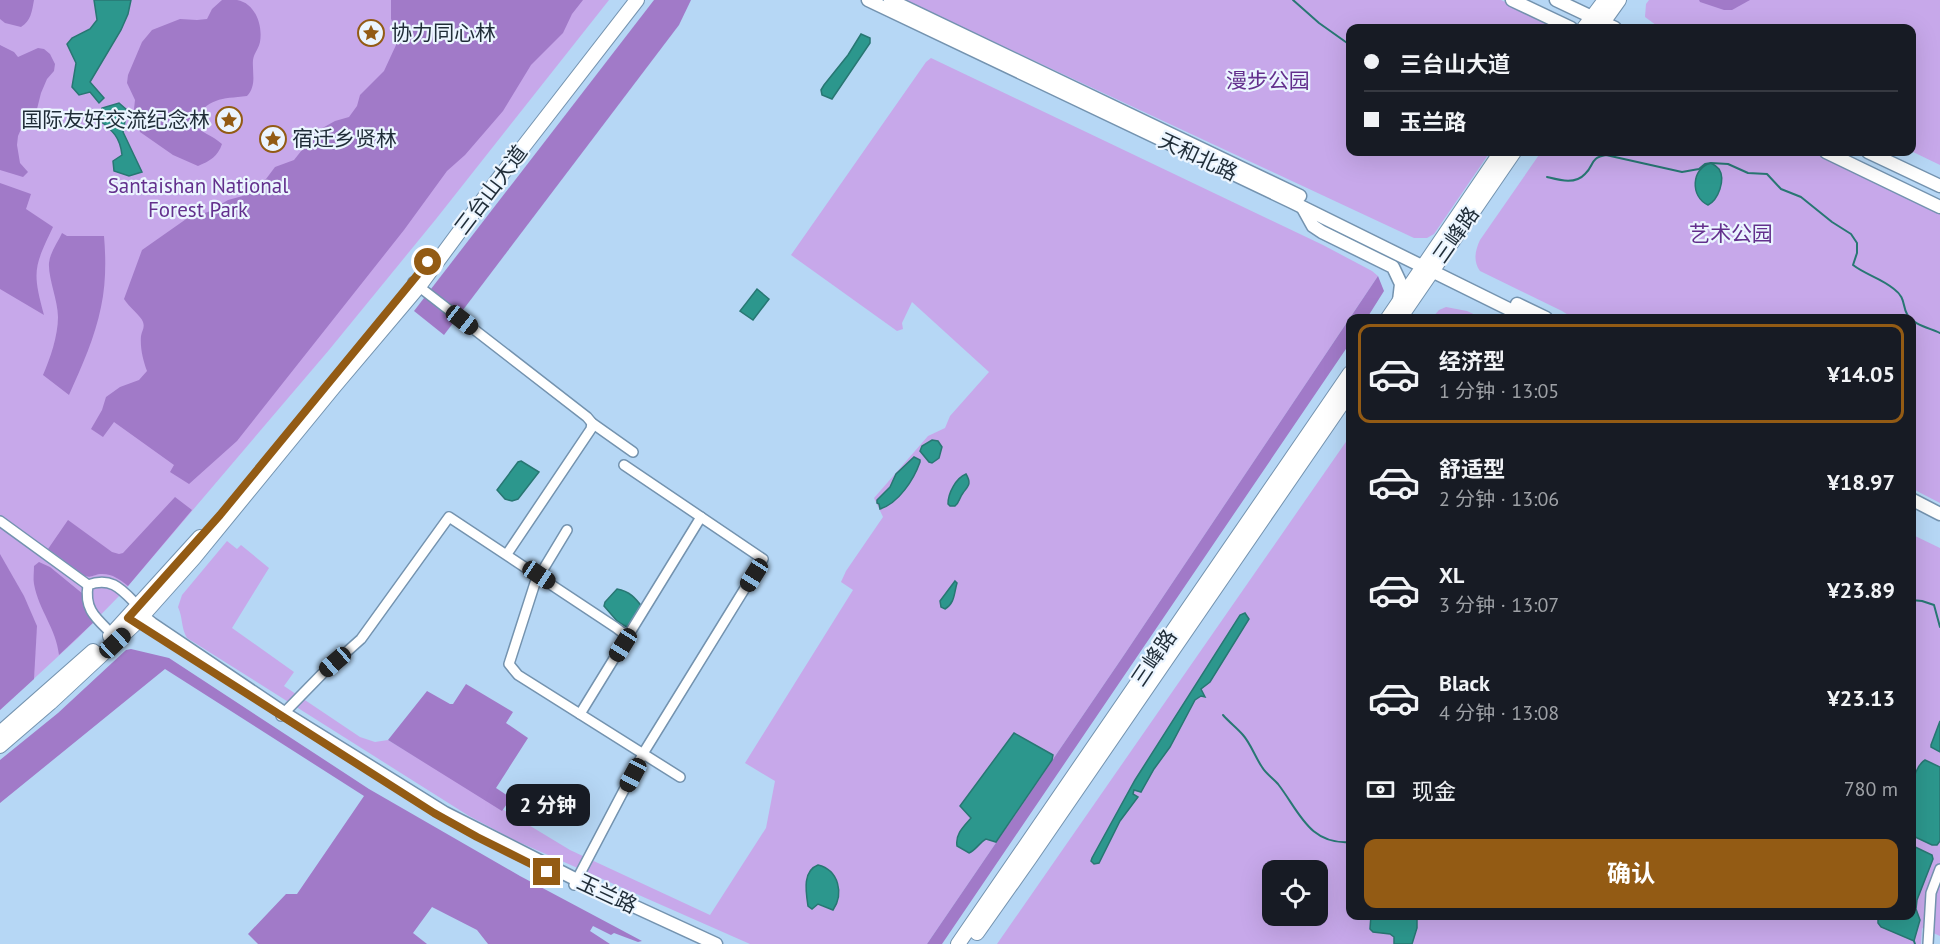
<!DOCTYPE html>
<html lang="zh">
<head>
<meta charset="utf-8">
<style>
	body { margin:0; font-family:"PT Sans","Noto Sans SC",sans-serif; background:#20242c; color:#f1f3f6; height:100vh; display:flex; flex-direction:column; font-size:22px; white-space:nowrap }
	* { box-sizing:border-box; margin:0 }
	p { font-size:20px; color:#9ea1a6 }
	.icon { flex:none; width:33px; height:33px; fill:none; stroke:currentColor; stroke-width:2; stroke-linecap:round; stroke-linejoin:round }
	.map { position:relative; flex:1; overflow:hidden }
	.side { position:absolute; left:1346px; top:314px; width:570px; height:606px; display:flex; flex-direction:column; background:#171b24; border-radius:12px; box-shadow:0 6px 24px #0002 }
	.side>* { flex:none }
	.banner { position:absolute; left:1346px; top:24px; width:570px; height:132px; border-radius:12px; box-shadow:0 6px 24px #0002; display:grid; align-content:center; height:132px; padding:0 18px; background:#171b24 }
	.controls { position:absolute; left:1262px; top:860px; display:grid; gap:12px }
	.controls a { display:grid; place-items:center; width:66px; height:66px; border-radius:12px; background:#171b24; box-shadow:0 6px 24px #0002; font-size:30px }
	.end { position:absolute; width:27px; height:27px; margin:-14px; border:8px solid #935b14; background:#fff; box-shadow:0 0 0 3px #fff }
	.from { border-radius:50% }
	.bubble { position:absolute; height:42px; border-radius:12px; background:#171b24; box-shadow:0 6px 24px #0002; font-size:20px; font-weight:700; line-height:42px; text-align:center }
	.car { position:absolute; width:18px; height:36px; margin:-18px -9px; border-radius:8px; box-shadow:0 0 4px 2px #0007; background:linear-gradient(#222 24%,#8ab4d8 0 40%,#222 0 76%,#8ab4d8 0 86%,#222 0) }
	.banner b { display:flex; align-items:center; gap:21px; height:57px; font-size:22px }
	.banner b+b { border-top:2px solid #363941 }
	.banner i { width:15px; height:15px; background:#f1f3f6 }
	ul { padding:10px 0 0; list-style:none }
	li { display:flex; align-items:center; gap:18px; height:99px; margin:0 12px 9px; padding:0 6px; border:3px solid transparent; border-radius:12px }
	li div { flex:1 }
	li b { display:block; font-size:22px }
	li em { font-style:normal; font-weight:700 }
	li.selected { border-color:#935b14 }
	li>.icon { width:54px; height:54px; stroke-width:1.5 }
	.pay { display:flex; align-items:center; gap:15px; height:66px; padding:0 18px; font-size:22px }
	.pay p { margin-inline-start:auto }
	.action { display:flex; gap:12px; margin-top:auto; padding:12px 18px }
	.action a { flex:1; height:69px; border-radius:12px; background:#935b14; color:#fff; font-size:24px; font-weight:700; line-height:69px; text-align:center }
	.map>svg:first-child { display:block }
	.green { fill:#c7a8ea; fill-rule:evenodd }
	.forest { fill:#a17ac8 }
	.water { fill:#2c978d; stroke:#287773; stroke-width:1.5 }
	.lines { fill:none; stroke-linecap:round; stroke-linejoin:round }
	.stream { stroke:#287773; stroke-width:2 }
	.minor-casing { stroke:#7493af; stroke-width:12 }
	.tertiary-casing { stroke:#7493af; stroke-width:15 }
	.secondary-casing { stroke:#7493af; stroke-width:16 }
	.minor { stroke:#fff; stroke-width:9 }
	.tertiary { stroke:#fff; stroke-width:12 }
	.secondary { stroke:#fff; stroke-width:14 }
	.route { stroke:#935b14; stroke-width:8 }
	.labels { text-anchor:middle; stroke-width:4.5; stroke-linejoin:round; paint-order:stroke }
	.poi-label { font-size:21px; fill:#1f2c37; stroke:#ebf5ff; text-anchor:start }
	.park-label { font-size:21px; fill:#63308d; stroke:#ebf5ff }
	.street-label { font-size:21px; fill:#1f2c37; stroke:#ebf5ff }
</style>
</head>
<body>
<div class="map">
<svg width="1940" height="944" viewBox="0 0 1940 944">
	<rect width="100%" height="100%" fill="#b6d7f5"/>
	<g class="green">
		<path d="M0,0H609L436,219L329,350L123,592L78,638L0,710Z"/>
		<path d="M904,0H1501L1542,20L1553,28H1350V152H1490L1434,234L1427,238H1414Z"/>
		<path d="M1649,0H1940V165L1911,151V28H1660L1645,17L1646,4Z"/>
		<path d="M931,58L1323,245L1372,271L1378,276L1122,658L927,944H750L514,840L469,816L187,638C181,628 183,618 178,607L182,595L227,541L237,549L241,545L269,568L232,628L294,672L284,686L360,737L375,742L388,740L570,850L710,915L766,828L775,781L745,763L853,590L841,582L846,571L883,517L874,498L928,436L945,428L950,416L989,372L912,302L902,323L903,329L897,331L791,255L926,62Z"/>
		<path d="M1541,152H1820L1940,210V503L1911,488V318H1573L1562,311L1480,271C1473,261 1475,251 1480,240Z"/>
		<path d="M1446,307L1467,311L1482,318H1432L1439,310Z"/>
		<path d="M1350,436V915H1911V534L1940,548V936L1922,928L1921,944H997ZM1272,870H1317V915H1272Z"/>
	</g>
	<g class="forest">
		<path d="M0,0H34C32,11 31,21 21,27L5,23L0,19Z"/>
		<path d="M222,0C227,0 232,0 237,0C255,3 263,25 260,42C259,48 254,53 253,60C252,73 257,85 247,96C221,99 208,97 193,123C201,133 212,135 222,144C218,156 210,161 198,166L173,155L140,132L134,109L135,100L127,83L128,75L142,42L152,30L180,19L197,20L207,19L212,9Z"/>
		<path d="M391,0H583L572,14L563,33L531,65L503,111L465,155L447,171L404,230L237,441L189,484L170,472L174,465L114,422L103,437L91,429L102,410L106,397L120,387L139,380L147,371C143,360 140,348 141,336C142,330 145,328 143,322C141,316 129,307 124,299L142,250L189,217L208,212L228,200L250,194L260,187L275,167L294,160L317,131L335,121L349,117L357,106L360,95L384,71L396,45V31L391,19Z"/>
		<path d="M654,0H691L679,25L444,335L414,311Z"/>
		<path d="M1699,0H1750L1732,10H1724L1700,2Z"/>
		<path d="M0,45L14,52L18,57L38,48L44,49L50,54L55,64L54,71L47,79L41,93L36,113L25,120L18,136L17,145L20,163L28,172L23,177L0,170Z"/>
		<path d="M0,183L31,194L26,209L53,227C34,267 32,271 44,315L0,289Z"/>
		<path d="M62,233L67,236H104C106,259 106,284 101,307C95,337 82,366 69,395L43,375C50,359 58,336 58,317C58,300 48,278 49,263C50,252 58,242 62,233Z"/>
		<path d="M1378,276L1384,291L1367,318H1350V343L942,944H927L1122,658Z"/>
		<path d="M175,497L192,510L128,586C120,579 111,573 100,574C93,575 92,578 85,576L48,549L68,520L112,552L119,554L123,553Z"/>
		<path d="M0,554L24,596L37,626L34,679L0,710Z"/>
		<path d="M39,562L50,567L83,594L84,607L95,621L59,655C56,628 39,611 34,584C33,579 34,572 34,566Z"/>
		<path d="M131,649L169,658L369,789L520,876L642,941L638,942L614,933L611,935L593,926L590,931L610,944H488L477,930L432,907L413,933L427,944H258L248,934L286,894H297L364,796L165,669L0,803V760L58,713L126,650Z"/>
		<path d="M466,684L513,712L506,723L528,738L496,788L511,798L502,811L388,740L427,691L450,704H453Z"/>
	</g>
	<g class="water">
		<path d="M94,0H131L128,14L121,30L90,82L104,98L99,103L90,92L79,95L72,87L76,63L67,44L72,38L90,29L97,20Z"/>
		<path d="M861,34L870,38V43L832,99L822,95L821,90L824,85L848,55Z"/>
		<path d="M119,103L127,110L123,132L142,172L129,176L114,171L113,161L122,155C120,137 113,131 99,120L102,108Z"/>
		<path d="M1711,163C1713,164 1717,167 1719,169C1726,180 1718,200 1708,205C1690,197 1691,168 1711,163Z"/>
		<path d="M757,289L769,299L753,320L740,311Z"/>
		<path d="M932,440L938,441L942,447L939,458L932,463L929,462L920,451L922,446Z"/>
		<path d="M914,457L920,460V462C914,479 899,503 880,509L879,504L877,503V500L890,487L896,474Z"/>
		<path d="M521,461L539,472L518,499L512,501L505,499L497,490L518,462Z"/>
		<path d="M966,474C972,484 968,486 963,493C959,498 960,502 955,506H950L948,504C948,493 956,478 966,474Z"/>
		<path d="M955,581L957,583C954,593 955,603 945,609L941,607L940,601Z"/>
		<path d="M617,589C630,591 636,599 643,608L628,628L617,621L604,606L605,602Z"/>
		<path d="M1245,613L1249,619L1210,682L1201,689L1205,697L1201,696L1195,700L1170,747L1154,769L1141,792L1134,790L1133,794L1138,797L1120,821L1099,863L1094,864L1091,861L1092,858L1135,780L1240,615Z"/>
		<path d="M1940,721V752L1931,747V745Z"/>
		<path d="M1014,733L1053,755L1052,760L996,842L986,839C979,843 976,850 969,853L957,846C955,834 964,826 971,818L960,806Z"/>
		<path d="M1925,760L1940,767V841L1937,845H1932L1911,835C1911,816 1907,771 1925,760Z"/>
		<path d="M1911,845L1932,855L1933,859L1917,900L1916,909L1920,920L1914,941L1881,927L1878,923V915H1911Z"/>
		<path d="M818,865C839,870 844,894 833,910L818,904L812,909L808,906C806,892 802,871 818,865Z"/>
		<path d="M1371,915H1417V928L1412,944H1394V937L1390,934L1373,932L1370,929Z"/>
	</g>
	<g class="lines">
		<g class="stream">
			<path d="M1293,0L1319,23L1350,45"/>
			<path d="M1547,177C1559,180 1575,185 1585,174C1595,165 1589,158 1606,155L1682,172L1699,169L1705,164L1711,163L1728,164L1748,173L1767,174L1781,189L1801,197L1832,222L1851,234L1857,243V253L1853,265C1866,275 1881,278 1894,289C1906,298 1902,305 1907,314C1913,325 1930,328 1940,333"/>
			<path d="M1911,600L1922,601L1934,605L1940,627"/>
			<path d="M1223,715C1229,722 1237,728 1243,735C1251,744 1255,757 1262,767C1266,774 1273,778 1278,784C1299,811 1309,845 1350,842"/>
			<path d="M1914,941L1915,944"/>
		</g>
		<defs>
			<g id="minor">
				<path d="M413,282L587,417L592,423L633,452"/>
				<path d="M0,521L88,585"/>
				<path d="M567,530L535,583L509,664L518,675L680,777"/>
				<path d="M507,554L591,429L592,423"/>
				<path d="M112,634C96,618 84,610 88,585C112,576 122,590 138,606"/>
				<path d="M580,714L701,517"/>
				<path d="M281,716L322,674L361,639L449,517L615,627L623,633L625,642"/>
				<path d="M574,885L644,752L763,559L624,465"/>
				<path d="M1928,944L1931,893L1940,869"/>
			</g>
			<g id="tertiary">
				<path d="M868,0L1292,202L1527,318"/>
				<path d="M890,0L1300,196"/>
				<path d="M1512,0L1571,28"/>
				<path d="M1556,0L1615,28"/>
				<path d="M1826,152L1940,207"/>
				<path d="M1868,152L1940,186"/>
				<path d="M1303,208L1313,226L1322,232L1393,267L1401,284L1399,301"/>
				<path d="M1517,304L1546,318"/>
				<path d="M1911,499L1940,514"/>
				<path d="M136,611L152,624L284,713L445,813L577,880L716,944"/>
			</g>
			<g id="secondary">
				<path d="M1584,28L1605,0"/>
				<path d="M1599,28L1619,0"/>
				<path d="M1388,318L1501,152"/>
				<path d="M1400,318L1514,152"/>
				<path d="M110,636L200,537"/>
				<path d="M0,733L93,651"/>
				<path d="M0,746L50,703L136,623L194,558L333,388L420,285L496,182L637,0"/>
				<path d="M977,933L1030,858L1350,392"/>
				<path d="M958,944L1350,373"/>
			</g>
		</defs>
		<use href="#minor" class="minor-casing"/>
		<use href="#tertiary" class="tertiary-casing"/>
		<use href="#secondary" class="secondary-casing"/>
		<use href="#minor" class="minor"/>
		<use href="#tertiary" class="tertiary"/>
		<use href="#secondary" class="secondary"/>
	</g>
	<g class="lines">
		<path class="route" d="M428,262L220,515L128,618L434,813L477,837L547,872"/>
	</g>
	<defs>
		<symbol id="sight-ring" viewBox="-11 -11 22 22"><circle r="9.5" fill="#ebf5ff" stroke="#935b14" stroke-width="1.5"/><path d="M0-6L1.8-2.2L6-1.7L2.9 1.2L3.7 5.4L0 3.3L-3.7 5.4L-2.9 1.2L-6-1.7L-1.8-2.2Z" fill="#935b14"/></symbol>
	</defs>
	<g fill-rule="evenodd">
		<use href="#sight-ring" x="356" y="18" width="30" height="30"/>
		<use href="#sight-ring" x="214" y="105" width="30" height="30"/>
		<use href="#sight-ring" x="258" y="124" width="30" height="30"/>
	</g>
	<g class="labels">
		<g class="poi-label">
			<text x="391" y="40">协力同心林</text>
			<text x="210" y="127" text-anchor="end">国际友好交流纪念林</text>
			<text x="292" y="146">宿迁乡贤林</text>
		</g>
		<g class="park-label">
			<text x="1268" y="88">漫步公园</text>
			<text x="198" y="193">Santaishan National<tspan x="198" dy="24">Forest Park</tspan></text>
			<text x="1731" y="241">艺术公园</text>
		</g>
		<g class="street-label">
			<text transform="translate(1198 157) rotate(25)" y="7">天和北路</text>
			<text transform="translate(491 190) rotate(-53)" y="7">三台山大道</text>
			<text transform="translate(1456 235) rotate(-55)" y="7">三峰路</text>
			<text transform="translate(1154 658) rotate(-56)" y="7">三峰路</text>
			<text transform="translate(607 894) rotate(25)" y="7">玉兰路</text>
		</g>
	</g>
</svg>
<div class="controls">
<a><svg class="icon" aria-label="locate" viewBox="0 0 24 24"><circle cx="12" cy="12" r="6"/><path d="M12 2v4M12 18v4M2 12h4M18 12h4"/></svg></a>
</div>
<i class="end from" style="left:428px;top:262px"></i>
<i class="end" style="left:547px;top:872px"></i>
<div class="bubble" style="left:506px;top:784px;width:84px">2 分钟</div>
<i class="car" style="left:462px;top:320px;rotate:128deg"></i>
<i class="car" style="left:539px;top:575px;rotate:124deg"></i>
<i class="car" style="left:754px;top:575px;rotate:212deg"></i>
<i class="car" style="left:115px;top:643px;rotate:47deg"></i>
<i class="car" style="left:623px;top:645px;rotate:212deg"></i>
<i class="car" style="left:335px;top:662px;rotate:229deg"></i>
<i class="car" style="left:633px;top:775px;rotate:208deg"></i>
<div class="banner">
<b><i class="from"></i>三台山大道</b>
<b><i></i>玉兰路</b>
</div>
<section class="side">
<ul>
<li class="selected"><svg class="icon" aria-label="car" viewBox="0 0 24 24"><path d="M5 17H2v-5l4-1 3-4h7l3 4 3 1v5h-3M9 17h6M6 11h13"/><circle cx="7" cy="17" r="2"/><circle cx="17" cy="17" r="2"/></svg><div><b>经济型</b><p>1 分钟 · 13:05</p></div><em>¥14.05</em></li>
<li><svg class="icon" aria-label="car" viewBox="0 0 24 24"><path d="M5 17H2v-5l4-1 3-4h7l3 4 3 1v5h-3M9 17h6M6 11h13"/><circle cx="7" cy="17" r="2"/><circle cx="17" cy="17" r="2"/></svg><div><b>舒适型</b><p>2 分钟 · 13:06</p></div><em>¥18.97</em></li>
<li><svg class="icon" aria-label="car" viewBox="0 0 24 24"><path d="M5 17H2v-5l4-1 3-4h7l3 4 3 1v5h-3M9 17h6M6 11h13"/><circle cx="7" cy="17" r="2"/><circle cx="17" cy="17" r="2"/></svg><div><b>XL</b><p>3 分钟 · 13:07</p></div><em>¥23.89</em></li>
<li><svg class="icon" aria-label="car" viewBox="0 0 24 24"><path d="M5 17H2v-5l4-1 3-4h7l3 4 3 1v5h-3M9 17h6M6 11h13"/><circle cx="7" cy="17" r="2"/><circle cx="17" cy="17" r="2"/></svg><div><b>Black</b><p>4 分钟 · 13:08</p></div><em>¥23.13</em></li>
</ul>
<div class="pay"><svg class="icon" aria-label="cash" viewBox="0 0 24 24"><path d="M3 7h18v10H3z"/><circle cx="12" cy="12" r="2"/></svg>现金<p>780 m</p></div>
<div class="action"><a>确认</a></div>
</section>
</div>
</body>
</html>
